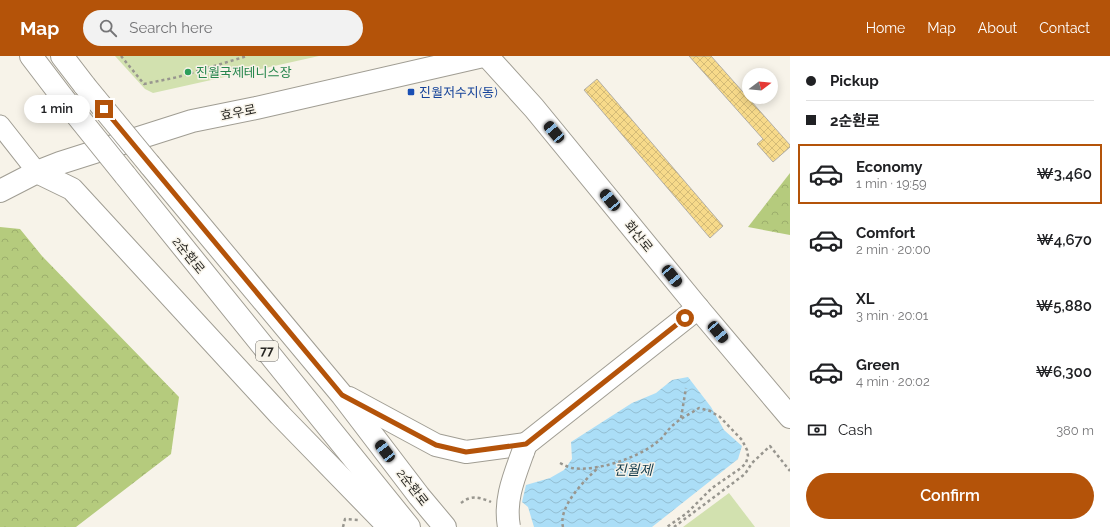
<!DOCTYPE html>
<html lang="en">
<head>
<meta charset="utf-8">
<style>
	body { margin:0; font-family:Raleway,"Noto Sans KR",sans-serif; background:#f2f2f2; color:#202124; height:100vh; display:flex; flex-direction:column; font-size:15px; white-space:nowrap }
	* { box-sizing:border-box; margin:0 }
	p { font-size:13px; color:#757577 }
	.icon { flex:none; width:22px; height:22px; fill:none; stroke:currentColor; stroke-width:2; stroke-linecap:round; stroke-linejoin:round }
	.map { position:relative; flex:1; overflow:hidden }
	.sheet { display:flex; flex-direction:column; background:#fff; width:320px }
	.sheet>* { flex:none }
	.banner { display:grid; align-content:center; height:88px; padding:0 16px; background:#fff }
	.needle { width:26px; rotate:74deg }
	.tools { position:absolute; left:742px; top:12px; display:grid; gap:8px }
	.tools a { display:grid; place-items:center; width:36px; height:36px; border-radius:50%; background:#fff; box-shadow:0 2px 10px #0003; font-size:20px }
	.end { position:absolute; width:18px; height:18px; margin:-9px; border:5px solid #b45309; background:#fff; box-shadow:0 0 0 2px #fff }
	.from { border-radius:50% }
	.bubble { position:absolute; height:28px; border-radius:14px; background:#fff; box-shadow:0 2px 10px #0003; font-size:13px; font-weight:600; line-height:28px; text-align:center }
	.car { position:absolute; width:12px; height:24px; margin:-12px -6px; border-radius:5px; box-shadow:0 0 3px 1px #0007; background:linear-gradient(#222 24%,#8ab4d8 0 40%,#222 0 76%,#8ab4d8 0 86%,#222 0) }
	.banner b { display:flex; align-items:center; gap:14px; height:38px; font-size:15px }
	.banner b+b { border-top:1px solid #e0e0e0 }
	.banner i { width:10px; height:10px; background:#202124 }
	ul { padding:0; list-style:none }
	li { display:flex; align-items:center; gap:12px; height:60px; margin:0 8px 6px; padding:0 8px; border:2px solid transparent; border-radius:0px }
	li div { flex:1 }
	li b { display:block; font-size:15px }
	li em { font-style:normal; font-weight:600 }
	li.on { border-color:#b45309 }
	li>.icon { width:36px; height:36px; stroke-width:1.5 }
	.pay { display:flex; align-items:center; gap:10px; height:44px; padding:0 16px; font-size:15px }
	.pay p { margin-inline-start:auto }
	.action { display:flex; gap:8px; margin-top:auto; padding:8px 16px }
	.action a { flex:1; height:46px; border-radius:24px; background:#b45309; color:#fff; font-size:16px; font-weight:600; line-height:46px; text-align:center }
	header { display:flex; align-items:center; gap:24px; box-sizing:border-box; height:56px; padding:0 20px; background:#b45309; color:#fff }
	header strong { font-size:19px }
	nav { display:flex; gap:22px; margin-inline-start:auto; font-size:14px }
	.search { width:280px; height:36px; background:#f2f2f2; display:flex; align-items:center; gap:10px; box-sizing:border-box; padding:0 14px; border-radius:22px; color:#757577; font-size:15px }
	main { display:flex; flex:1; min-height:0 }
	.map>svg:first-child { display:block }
	.forest { fill:url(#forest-crowns) }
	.garden { fill:#d2e1af }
	.water { fill:url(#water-waves) }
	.building { fill:url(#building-cross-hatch); stroke:#b2aea5 }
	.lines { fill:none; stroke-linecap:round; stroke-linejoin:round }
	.minor-casing { stroke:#a09d93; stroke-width:21 }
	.major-casing { stroke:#a09d93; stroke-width:24 }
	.highway-casing { stroke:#a09d93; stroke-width:24 }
	.path { stroke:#98968f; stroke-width:2.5; stroke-dasharray:3 3; stroke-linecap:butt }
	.minor { stroke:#fff; stroke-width:19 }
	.major { stroke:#fff; stroke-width:22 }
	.highway { stroke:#fff; stroke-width:22 }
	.highway-bridge-casing { stroke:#a09d93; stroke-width:24; stroke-linecap:butt }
	.highway-bridge { stroke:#fff; stroke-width:22 }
	.route { stroke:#b45309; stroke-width:5 }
	.leisure-dot { fill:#2e9e5b; stroke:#f7f3e9; stroke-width:1.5 }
	.transit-dot { fill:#1a4fb4; stroke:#f7f3e9; stroke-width:1.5 }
	.labels { text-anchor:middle; stroke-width:3; stroke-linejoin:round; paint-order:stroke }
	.shield { fill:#f7f3e9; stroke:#66645e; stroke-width:1 }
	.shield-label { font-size:12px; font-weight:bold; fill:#282723 }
	.leisure-label { font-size:13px; fill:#27864d; stroke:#f7f3e9; text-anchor:start }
	.transit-label { font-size:13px; fill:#164399; stroke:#f7f3e9; text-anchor:start }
	.street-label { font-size:13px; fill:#282723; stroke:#f7f3e9 }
	.water-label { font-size:14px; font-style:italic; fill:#163f50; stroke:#f7f3e9 }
</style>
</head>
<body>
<header>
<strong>Map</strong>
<div class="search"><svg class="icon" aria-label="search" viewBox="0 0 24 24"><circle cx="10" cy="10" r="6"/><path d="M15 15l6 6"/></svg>Search here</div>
<nav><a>Home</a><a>Map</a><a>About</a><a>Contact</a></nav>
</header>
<main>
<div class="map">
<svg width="790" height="471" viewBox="0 0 790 471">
	<defs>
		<pattern id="forest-crowns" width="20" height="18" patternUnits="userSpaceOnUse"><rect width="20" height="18" fill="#b5cb7d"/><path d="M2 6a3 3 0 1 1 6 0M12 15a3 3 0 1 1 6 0" fill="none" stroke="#9cae6c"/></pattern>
		<pattern id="water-waves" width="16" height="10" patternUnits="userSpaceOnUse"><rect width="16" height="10" fill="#abdef7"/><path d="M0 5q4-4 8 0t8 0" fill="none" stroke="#93bed3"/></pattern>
		<pattern id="building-cross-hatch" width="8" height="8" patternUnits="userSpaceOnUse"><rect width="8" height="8" fill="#f7da8a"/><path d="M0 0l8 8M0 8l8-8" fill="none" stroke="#d4bb77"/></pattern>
	</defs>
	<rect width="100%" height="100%" fill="#f7f3e9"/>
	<g class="forest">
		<path d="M790,117V179L748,171Z"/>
		<path d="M0,171L20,173L42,200L179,341L171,398L76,471H0Z"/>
	</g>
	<g class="garden">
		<path d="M115,0H319L153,37L145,33Z"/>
		<path d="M729,437L755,471H683Z"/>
	</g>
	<path class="water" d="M688,321L711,351L724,374L742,390L738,403L652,471H534L528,451L522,446L526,429L550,422L564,414L572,403L571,386L632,347L656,337L672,324Z"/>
	<g class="building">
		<path d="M689,0H711L790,89V91L773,106L757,88L763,83Z"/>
		<path d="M597,23L723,170L710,182L584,34Z"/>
	</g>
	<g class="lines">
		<defs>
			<path id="minor" d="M0,69L37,116"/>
			<g id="major">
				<path d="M487,0L534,52L698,252L790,361"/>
				<path d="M0,135L37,116L60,107L192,65L256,52L483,0"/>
			</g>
			<g id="highway">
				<path d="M31,0L63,42"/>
				<path d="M62,0L85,30"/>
				<path d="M150,109L342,339L419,440L445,471"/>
				<path d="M37,116L72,133L280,359L389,471"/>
				<path d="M125,119L409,471"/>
				<path d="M349,342L436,389L466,396L526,388"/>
				<path d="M523,396L526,388L698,252"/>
			</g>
		</defs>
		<use href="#minor" class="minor-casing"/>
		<use href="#major" class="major-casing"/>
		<use href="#highway" class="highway-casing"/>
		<g class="path">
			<path d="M121,0L144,28L178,21L247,0"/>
			<path d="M681,362L686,332"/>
			<path d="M560,407C564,409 568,411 572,412C596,416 637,402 656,387C662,383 666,376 671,371C679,363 690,358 699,352L710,355L720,361L742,384L747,394L748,400L746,407L741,412L712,432L687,457L667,471"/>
			<path d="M461,447C471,439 478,441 489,445L491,446"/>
			<path d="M343,471L345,463L358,464"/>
			<path d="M563,471C558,450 585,424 599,411"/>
			<path d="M674,471L745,418L752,407L770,390L790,415"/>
		</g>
		<use href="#minor" class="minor"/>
		<use href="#major" class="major"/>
		<use href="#highway" class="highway"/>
		<defs>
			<g id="highway-bridge">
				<path d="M85,30L150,109"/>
				<path d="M63,42L125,119"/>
				<path d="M509,471C504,444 514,421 523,396"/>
			</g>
		</defs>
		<use href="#highway-bridge" class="highway-bridge-casing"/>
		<use href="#highway-bridge" class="highway-bridge"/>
	</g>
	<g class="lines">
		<path class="route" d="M104,53L342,339L436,389L466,396L526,388L685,262"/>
	</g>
	<circle class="leisure-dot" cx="188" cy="16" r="4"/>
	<rect class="transit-dot" x="407" y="32" width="8" height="8" rx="2"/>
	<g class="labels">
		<rect class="shield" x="256" y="285" width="22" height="20" rx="3"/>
		<g class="shield-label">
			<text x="267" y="299">77</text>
		</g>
		<g class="leisure-label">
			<text x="196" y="21">진월국제테니스장</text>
		</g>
		<g class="transit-label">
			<text x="419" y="41">진월저수지(동)</text>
		</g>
		<g class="street-label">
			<text transform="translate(238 56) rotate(-12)" y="5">효우로</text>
			<text transform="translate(639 180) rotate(51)" y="5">화산로</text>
			<text transform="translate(189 199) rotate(51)" y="5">2순환로</text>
			<text transform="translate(413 431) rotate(52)" y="5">2순환로</text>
		</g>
		<g class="water-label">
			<text x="633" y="419">진월제</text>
		</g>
	</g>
</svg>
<div class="tools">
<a><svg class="needle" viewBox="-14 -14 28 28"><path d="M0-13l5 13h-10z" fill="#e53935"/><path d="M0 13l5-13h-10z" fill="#757577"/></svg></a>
</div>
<i class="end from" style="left:685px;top:262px"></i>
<i class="end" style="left:104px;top:53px"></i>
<div class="bubble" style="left:24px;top:39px;width:66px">1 min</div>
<i class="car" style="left:554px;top:76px;rotate:320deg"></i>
<i class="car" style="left:610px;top:144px;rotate:321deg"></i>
<i class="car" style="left:672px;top:220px;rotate:141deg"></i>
<i class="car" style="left:718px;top:276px;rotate:140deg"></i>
<i class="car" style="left:385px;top:395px;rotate:323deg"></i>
</div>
<section class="sheet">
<div class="banner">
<b><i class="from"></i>Pickup</b>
<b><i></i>2순환로</b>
</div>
<ul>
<li class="on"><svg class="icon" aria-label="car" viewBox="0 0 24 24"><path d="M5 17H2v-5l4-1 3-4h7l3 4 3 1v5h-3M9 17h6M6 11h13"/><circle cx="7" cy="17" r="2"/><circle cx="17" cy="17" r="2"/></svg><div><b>Economy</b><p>1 min · 19:59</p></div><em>₩3,460</em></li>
<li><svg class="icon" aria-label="car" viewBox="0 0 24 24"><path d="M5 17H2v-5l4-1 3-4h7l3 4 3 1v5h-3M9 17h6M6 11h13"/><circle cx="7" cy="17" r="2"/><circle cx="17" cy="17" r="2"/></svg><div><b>Comfort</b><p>2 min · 20:00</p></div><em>₩4,670</em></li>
<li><svg class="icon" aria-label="car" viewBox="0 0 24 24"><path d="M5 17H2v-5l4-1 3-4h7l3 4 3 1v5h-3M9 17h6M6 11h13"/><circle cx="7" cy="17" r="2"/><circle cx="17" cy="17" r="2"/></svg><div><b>XL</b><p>3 min · 20:01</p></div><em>₩5,880</em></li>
<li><svg class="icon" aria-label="car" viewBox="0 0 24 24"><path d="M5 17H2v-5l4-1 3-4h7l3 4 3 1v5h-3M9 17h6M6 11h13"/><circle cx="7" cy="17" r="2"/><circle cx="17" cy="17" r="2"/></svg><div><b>Green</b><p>4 min · 20:02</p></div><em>₩6,300</em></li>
</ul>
<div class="pay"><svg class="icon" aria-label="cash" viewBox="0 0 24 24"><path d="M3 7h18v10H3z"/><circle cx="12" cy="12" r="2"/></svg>Cash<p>380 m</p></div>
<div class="action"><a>Confirm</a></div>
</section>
</main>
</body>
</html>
